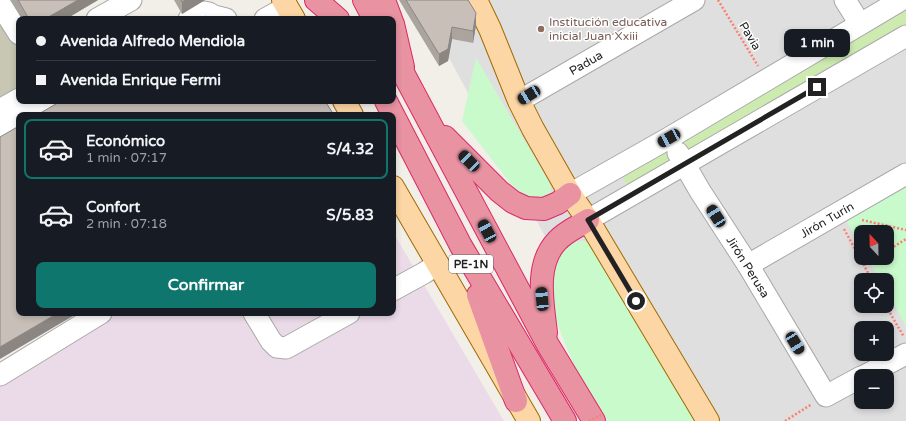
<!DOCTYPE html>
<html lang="es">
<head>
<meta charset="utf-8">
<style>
	body { margin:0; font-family:"Varela Round",sans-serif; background:#242831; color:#f1f3f6; height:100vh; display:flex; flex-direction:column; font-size:15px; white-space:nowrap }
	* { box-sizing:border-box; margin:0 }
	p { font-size:13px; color:#9ea1a6 }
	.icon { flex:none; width:22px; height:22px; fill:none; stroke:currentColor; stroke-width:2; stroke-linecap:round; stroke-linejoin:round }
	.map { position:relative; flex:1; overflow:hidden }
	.drawer { position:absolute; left:16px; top:112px; width:380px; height:204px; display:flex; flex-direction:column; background:#171b24; border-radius:8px; box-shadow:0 2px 6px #0003 }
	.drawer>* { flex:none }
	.banner { position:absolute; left:16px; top:16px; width:380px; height:88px; border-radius:8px; box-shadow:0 2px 6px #0003; display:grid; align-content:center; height:88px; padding:0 20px; background:#171b24 }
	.needle { width:26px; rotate:338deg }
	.controls { position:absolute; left:854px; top:225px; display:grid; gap:8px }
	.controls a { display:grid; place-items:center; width:40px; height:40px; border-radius:8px; background:#171b24; box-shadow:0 2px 6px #0003; font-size:20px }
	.end { position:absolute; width:18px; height:18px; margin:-9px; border:5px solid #222; background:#fff; box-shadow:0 0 0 2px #fff }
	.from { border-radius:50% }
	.bubble { position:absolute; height:28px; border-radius:8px; background:#171b24; box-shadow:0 2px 6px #0003; font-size:13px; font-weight:700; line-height:28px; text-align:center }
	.car { position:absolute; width:12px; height:24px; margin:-12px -6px; border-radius:5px; box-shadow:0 0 3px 1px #0007; background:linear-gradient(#222 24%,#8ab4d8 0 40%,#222 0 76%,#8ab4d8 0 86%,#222 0) }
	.banner b { display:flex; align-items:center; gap:14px; height:38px; font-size:15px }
	.banner b+b { border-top:1px solid #363941 }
	.banner i { width:10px; height:10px; background:#f1f3f6 }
	ul { padding:7px 0 0; list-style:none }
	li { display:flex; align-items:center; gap:12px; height:60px; margin:0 8px 6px; padding:0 12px; border:2px solid transparent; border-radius:8px }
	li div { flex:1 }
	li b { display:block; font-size:15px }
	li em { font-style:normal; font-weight:700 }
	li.active { border-color:#0f766e }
	li>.icon { width:36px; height:36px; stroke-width:1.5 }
	.cta { display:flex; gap:8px; margin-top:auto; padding:8px 20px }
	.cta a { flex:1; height:46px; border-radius:8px; background:#0f766e; color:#fff; font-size:16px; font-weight:700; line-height:46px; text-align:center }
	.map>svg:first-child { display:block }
	.residential { fill:#e0dfdf; fill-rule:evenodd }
	.industrial { fill:#ebdbe8 }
	.construction { fill:#c7c7b4 }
	.grass { fill:#cdebb0 }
	.park { fill:#c8facc }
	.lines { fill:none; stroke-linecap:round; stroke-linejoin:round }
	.minor-casing { stroke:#a9a9a9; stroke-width:23 }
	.major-casing { stroke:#a06b00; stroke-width:24 }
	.highway-casing { stroke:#dc2a67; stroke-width:24 }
	.path { stroke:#fa8072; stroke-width:2.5; stroke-dasharray:2 2; stroke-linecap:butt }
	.minor { stroke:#fff; stroke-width:21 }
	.major { stroke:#fcd6a4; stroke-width:22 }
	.highway { stroke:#e892a2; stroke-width:22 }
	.path-bridge { stroke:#fa8072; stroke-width:2.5; stroke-dasharray:2 2; stroke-linecap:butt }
	.wall { fill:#aba49e }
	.shaded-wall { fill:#8b8681 }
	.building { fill:#c7bfb8; stroke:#8b8681 }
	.route { stroke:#222; stroke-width:5 }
	.education-dot { fill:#8d6e63; stroke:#fff; stroke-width:1.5 }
	.labels { text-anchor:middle; stroke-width:3; stroke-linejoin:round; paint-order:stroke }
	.shield { fill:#fff; stroke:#646464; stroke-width:1 }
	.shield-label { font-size:11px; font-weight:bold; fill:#222 }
	.education-label { font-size:12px; fill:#785e54; stroke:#fff; text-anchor:start }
	.street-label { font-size:12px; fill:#222; stroke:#fff }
</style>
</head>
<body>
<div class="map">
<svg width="906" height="421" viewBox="0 0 906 421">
	<rect width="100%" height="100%" fill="#f2efe9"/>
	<path class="residential" d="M418,0H906V421H653L577,296ZM861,232H887V258H861ZM861,280H887V306H861ZM861,328H887V354H861ZM861,376H887V402H861Z"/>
	<path class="industrial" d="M393,232L504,421H0V374L102,313H393Z"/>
	<path class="construction" d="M0,0H11L22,19H19V101H36L0,123Z"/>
	<path class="grass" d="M906,7V29L629,190L620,172Z"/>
	<g class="park">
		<path d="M476,58L549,182L551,189L550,195L537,202L525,196L511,184L462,121Z"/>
		<path d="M906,184V326L887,292V280H880L867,258H887V232H861V247L845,219Z"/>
		<path d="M583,241L591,244L700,421H607L592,398L580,382L556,320L550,297L555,259L562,248L573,242Z"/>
	</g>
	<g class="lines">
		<defs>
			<g id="minor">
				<path d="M845,0L860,24"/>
				<path d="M0,4L19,34"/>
				<path d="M97,19L131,0"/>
				<path d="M189,19L197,14L204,12L209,13L214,16L226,19"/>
				<path d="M265,19L287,7"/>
				<path d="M519,101L694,0"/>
				<path d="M0,110L19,99"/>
				<path d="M28,115L51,101"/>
				<path d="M0,131L19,120"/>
				<path d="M678,153L700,191L748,265L826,396L861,377"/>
				<path d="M570,194L669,138L901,0"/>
				<path d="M588,220L906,36"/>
				<path d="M748,265L906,174"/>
				<path d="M393,290L424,273L438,264"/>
				<path d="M254,313L271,341L277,347L286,348L349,313"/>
				<path d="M0,375L101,313"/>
				<path d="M864,376L906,354"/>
			</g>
			<g id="major">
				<path d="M283,0L294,19"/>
				<path d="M476,0L490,29L519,101L533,129L570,194L588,220L708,421"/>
				<path d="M344,101L352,115"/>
				<path d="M393,187L529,421"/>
			</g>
			<g id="highway">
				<path d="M316,0L338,19"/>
				<path d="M364,0L374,19"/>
				<path d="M384,0L391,19"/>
				<path d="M393,24L403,67"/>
				<path d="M393,54L548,345L594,421"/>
				<path d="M386,101L461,246L565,421"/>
				<path d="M445,137L499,191L513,202L526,208L544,209L558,203L570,194"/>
				<path d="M478,295L516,401"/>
				<path d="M546,333C543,304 534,265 557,241C565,232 577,227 588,220"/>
			</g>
		</defs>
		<use href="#minor" class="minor-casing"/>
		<use href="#major" class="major-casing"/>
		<use href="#highway" class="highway-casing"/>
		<g class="path">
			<path d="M718,0L758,66"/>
			<path d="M862,220L906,230"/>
			<path d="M844,229L872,280"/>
			<path d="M887,251L906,239"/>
			<path d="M864,265L875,258"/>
			<path d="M886,306L904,337"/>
			<path d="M785,421L812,404"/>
		</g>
		<use href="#minor" class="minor"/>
		<use href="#major" class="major"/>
		<use href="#highway" class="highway"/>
		<path class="path-bridge" d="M589,421L601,415"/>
	</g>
	<g class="wall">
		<path d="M11,0H98L66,19H22Z"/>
		<path d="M174,0H205L182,14Z"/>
		<path d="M399,0H468L476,25L473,43L452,39L448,61L439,66Z"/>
	</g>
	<g class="shaded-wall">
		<path d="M78,0H98L66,19H45Z"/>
		<path d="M186,0H205L182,14V2Z"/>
		<path d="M476,13V25L473,43V31Z"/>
		<path d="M452,27V39L448,61L439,66V54Z"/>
		<path d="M58,313H78L0,359V347Z"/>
	</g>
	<g class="building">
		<path d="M18,0H78L45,19H29Z"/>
		<path d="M181,0H186L182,2Z"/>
		<path d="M406,0H468L476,13L473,31L452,27L448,49L439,54Z"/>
		<path d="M206,16L208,19H201Z"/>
		<path d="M61,101H325L334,115H37Z"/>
		<path d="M19,126V313H58L0,347V137Z"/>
	</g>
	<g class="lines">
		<path class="route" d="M636,301L588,220L817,87"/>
	</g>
	<circle class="education-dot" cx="541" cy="29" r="4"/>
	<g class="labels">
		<rect class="shield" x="449" y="255" width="44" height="18" rx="3"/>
		<g class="shield-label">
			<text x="471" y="268">PE-1N</text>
		</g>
		<g class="education-label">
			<text x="549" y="26">Institución educativa<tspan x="549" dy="14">inicial Juan Xxiii</tspan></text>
		</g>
		<g class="street-label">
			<text transform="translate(750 36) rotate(59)" y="4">Pavia</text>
			<text transform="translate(586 63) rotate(-30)" y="4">Padua</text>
			<text transform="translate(827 220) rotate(-30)" y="4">Jirón Turín</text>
			<text transform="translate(748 267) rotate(58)" y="4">Jirón Perusa</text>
		</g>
	</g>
</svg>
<div class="controls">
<a><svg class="needle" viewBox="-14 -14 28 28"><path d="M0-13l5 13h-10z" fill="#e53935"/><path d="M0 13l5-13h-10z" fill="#9ea1a6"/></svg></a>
<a><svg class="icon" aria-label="locate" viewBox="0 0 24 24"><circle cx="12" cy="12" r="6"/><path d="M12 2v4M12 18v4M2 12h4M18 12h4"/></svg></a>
<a>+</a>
<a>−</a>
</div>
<i class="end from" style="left:636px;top:301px"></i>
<i class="end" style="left:817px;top:87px"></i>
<div class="bubble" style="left:784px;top:29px;width:66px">1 min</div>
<i class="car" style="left:529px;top:95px;rotate:239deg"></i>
<i class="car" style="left:669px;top:138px;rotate:241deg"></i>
<i class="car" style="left:469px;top:161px;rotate:315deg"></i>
<i class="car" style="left:716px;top:216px;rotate:327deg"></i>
<i class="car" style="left:487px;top:231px;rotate:332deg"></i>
<i class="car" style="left:542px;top:299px;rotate:355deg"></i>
<i class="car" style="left:795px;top:343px;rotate:149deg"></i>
<div class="banner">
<b><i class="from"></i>Avenida Alfredo Mendiola</b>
<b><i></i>Avenida Enrique Fermi</b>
</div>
<section class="drawer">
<ul>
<li class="active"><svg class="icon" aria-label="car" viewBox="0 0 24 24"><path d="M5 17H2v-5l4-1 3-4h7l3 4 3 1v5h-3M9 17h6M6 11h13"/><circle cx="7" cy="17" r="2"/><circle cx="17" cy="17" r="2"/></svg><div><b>Económico</b><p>1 min · 07:17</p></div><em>S/4.32</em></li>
<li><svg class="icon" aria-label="car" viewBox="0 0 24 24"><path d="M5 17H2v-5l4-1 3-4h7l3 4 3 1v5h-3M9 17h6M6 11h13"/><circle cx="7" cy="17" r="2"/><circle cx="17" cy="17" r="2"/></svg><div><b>Confort</b><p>2 min · 07:18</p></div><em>S/5.83</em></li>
</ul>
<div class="cta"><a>Confirmar</a></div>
</section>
</div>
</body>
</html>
